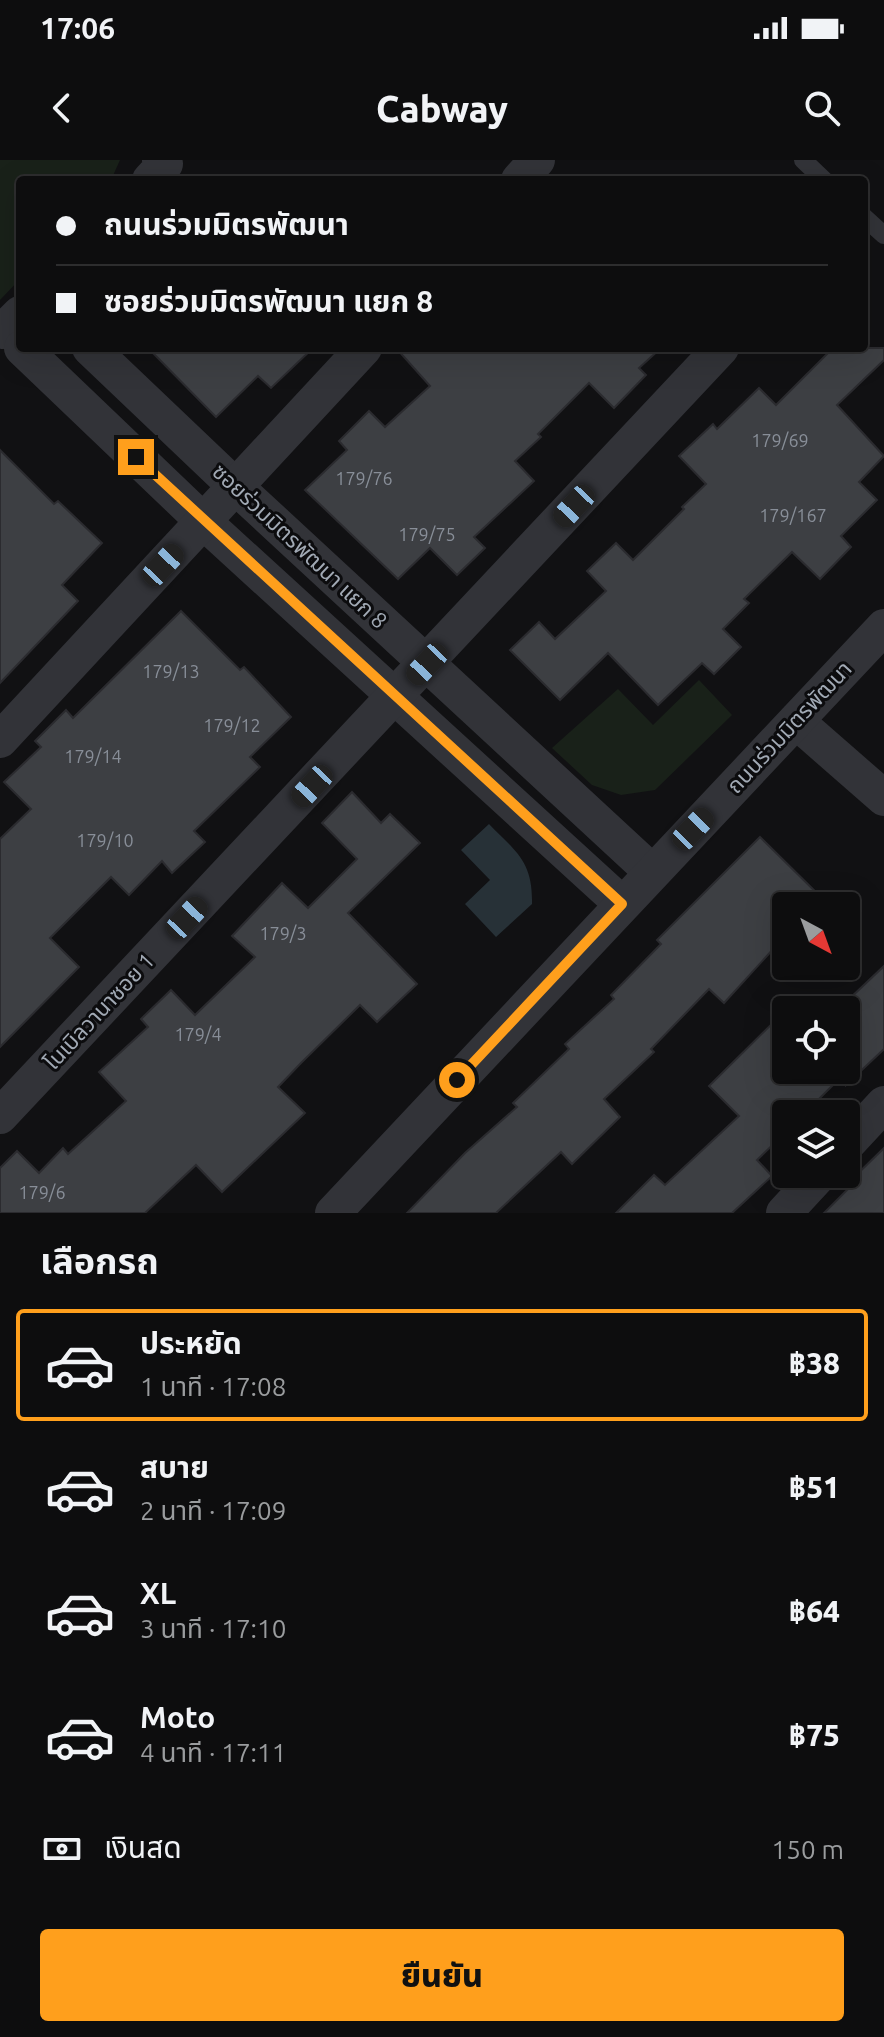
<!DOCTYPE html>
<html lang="th">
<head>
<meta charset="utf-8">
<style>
	body { margin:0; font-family:Ubuntu,"Noto Sans Thai",sans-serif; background:#161617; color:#f1f3f6; height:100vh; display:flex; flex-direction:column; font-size:30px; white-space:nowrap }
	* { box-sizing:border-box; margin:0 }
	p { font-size:26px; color:#9a9c9e }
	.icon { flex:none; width:44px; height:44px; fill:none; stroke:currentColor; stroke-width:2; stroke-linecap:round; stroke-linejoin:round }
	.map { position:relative; height:1053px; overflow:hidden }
	.sheet { display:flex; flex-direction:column; background:#0d0d0e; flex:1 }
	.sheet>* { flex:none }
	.banner { position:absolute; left:16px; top:16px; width:852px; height:176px; border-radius:8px; box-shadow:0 8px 32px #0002,0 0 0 2px #2d2d2e; display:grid; align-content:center; height:176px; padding:0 40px; background:#0d0d0e }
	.needle { width:52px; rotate:139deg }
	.fabs { position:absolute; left:772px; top:732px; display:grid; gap:16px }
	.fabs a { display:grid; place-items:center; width:88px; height:88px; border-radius:8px; background:#0d0d0e; box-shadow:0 8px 32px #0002,0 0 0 2px #2d2d2e; font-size:40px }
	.end { position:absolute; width:36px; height:36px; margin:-18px; border:10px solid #ff9f1c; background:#111; box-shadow:0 0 0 4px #111 }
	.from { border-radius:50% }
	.car { position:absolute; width:24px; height:48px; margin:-24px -12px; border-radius:10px; box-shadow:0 0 6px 2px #0007; background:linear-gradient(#222 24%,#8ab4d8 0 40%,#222 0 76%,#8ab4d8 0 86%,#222 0) }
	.banner b { display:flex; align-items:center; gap:28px; height:76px; font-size:30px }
	.banner b+b { border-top:2px solid #2d2d2e }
	.banner i { width:20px; height:20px; background:#f1f3f6 }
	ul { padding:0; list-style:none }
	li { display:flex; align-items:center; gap:24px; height:112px; margin:0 16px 12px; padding:0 24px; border:4px solid transparent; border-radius:8px }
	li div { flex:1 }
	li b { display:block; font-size:30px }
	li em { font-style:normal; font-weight:800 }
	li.current { border-color:#ff9f1c }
	li>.icon { width:72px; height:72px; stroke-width:1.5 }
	h2 { padding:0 40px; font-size:36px; line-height:96px }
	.pay { display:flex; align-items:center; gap:20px; height:88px; padding:0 40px; font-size:30px }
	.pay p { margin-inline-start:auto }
	.action { display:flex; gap:16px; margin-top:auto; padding:16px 40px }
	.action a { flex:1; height:92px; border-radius:8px; background:#ff9f1c; color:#111; font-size:32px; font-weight:800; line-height:92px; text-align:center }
	.status { display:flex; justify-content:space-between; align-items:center; height:56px; padding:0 40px; background:#0d0d0e; direction:ltr }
	.status svg { height:22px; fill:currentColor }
	header { display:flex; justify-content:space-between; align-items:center; height:104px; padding:0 40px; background:#0d0d0e; font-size:36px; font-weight:800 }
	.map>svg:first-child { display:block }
	.green { fill:#192119 }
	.water { fill:#273137 }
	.building { fill:#3d3f43; stroke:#2b2b2f; stroke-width:2 }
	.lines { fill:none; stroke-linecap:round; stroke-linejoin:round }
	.lane { stroke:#323338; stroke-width:18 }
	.street { stroke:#323338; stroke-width:36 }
	.route { stroke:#ff9f1c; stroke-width:10 }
	.labels { text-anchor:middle; stroke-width:6; stroke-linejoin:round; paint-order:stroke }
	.number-label { font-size:18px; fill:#888e98 }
	.street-label { font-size:22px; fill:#a1a9b4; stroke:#0c0c0e }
</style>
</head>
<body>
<div class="status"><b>17:06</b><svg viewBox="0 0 49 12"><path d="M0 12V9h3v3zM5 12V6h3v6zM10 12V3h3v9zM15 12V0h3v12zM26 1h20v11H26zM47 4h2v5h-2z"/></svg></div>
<header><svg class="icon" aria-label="back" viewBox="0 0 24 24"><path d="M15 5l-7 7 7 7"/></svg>Cabway<svg class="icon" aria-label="search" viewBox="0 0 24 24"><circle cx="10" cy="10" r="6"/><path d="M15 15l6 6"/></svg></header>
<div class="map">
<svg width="884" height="1053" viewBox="0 0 884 1053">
	<rect width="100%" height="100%" fill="#111113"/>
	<g class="green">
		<path d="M0,0H120L111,20H20V119L0,140Z"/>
		<path d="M699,520L732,555L655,630L621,635L592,625L552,588L618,529L653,565Z"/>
	</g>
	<path class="water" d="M489,664C516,692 533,701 532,744L496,777L465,744L490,720L461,690Z"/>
	<g class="building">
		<path d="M148,188H313L271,228L258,216L216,257Z"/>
		<path d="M396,188H661L639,208L646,215L614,248L589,223L538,274L541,277L515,301L534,321L474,377L485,388L457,415L430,388L398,419L305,330L347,290L339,281L369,251L385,267L430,226Z"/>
		<path d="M833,188H884V200L837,245L884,296L859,322L877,340L841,376L851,387L820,419L792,392L744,439L749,443L723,469L741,487L714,514L702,503L658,545L608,493L560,540L510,490L539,462L555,479L606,431L587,411L616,383L633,400L684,349L682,347L706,324L679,296L713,264L717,269L759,228L776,245Z"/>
		<path d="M0,290L54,344L58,341L102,383L62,425L78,441L0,523Z"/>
		<path d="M181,451L240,510L244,507L291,557L250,597L260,607L194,671L205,682L172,713L162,701L129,735L111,717L50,778L79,807L0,887V679L31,649L4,622L41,587L35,581L66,550L73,558Z"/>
		<path d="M352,632L381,663L390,654L420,683L348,753L417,824L377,862L360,845L301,903L278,927L305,953L222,1032L196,1005L145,1053H0V1008L17,991L39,1013L63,988L68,994L126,941L99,912L148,867L141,859L171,830L195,855L255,797L232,776L282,723L308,748L357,699L322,663Z"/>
		<path d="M760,677L830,746H786V775L724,843L709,829L651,889L654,892L604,939L620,957L572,1004L561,992L496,1053H407L465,993L517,947L513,943L569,889L565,884L614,839L611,835L661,784L657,780Z"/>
		<path d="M884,806V889L846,925V912L804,954H786V972L757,1000L772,1016L732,1053H616L654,1015L665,1025L739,956L709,926L786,850V910H846V842Z"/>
		<path d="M884,988V1053H824L847,1030L844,1027Z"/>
	</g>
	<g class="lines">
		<g class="lane">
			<path d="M803,0L824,20"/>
			<path d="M864,57L884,75"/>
		</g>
		<g class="street">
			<path d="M150,20L165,4L160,0"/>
			<path d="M519,20L537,0"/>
			<path d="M3,171L20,154"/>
			<path d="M22,188L204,362L622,744"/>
			<path d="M90,188L236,327L652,712"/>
			<path d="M796,561L884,638"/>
			<path d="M0,580L364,188"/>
			<path d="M0,956L721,188"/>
			<path d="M846,985L884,944"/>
			<path d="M333,1053L884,467"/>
			<path d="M784,1053L820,1014"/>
		</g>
	</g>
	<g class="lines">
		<path class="route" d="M136,297L622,744L457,920"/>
	</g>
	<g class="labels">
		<g class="number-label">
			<text x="780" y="287">179/69</text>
			<text x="364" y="325">179/76</text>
			<text x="793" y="362">179/167</text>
			<text x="427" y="381">179/75</text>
			<text x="171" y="518">179/13</text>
			<text x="232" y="572">179/12</text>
			<text x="93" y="603">179/14</text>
			<text x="105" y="687">179/10</text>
			<text x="283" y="780">179/3</text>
			<text x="198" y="881">179/4</text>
			<text x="42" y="1039">179/6</text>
		</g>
		<g class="street-label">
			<text transform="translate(300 386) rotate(43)" y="8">ซอยร่วมมิตรพัฒนา แยก 8</text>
			<text transform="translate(789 567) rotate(-47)" y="8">ถนนร่วมมิตรพัฒนา</text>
			<text transform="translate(99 851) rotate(-47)" y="8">โนเบิลวานาซอย 1</text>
		</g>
	</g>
</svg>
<div class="fabs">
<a><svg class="needle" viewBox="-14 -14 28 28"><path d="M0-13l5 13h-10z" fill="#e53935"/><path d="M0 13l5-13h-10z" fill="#9a9c9e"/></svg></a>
<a><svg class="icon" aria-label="locate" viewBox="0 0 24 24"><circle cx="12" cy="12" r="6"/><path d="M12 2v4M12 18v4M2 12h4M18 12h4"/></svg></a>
<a><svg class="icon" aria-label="layers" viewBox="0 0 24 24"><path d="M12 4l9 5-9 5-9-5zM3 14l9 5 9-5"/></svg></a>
</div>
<i class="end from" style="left:457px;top:920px"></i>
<i class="end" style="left:136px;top:297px"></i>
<i class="car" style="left:574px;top:346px;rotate:223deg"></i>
<i class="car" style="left:163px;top:405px;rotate:43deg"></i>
<i class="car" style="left:427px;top:504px;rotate:223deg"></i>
<i class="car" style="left:312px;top:626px;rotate:223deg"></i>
<i class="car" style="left:693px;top:669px;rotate:44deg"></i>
<i class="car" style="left:187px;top:758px;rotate:43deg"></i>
<div class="banner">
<b><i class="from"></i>ถนนร่วมมิตรพัฒนา</b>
<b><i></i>ซอยร่วมมิตรพัฒนา แยก 8</b>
</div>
</div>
<section class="sheet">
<h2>เลือกรถ</h2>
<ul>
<li class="current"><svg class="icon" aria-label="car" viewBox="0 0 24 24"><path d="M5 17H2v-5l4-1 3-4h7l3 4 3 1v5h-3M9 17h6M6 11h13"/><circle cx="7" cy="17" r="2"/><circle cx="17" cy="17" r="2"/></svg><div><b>ประหยัด</b><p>1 นาที · 17:08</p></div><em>฿38</em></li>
<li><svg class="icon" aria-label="car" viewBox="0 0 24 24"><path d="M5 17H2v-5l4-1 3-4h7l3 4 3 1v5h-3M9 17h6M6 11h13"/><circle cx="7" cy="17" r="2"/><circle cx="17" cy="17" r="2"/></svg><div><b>สบาย</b><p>2 นาที · 17:09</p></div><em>฿51</em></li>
<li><svg class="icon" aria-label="car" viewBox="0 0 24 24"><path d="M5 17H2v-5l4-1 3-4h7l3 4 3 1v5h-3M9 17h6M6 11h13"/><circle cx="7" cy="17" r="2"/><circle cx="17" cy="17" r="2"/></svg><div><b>XL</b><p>3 นาที · 17:10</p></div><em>฿64</em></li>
<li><svg class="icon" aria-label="car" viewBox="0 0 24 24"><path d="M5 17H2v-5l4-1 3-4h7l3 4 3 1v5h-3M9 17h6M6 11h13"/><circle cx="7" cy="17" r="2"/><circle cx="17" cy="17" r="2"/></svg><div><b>Moto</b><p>4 นาที · 17:11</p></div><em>฿75</em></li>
</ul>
<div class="pay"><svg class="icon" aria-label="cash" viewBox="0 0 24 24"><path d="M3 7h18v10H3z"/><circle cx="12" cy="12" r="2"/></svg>เงินสด<p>150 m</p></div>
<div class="action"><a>ยืนยัน</a></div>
</section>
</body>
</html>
